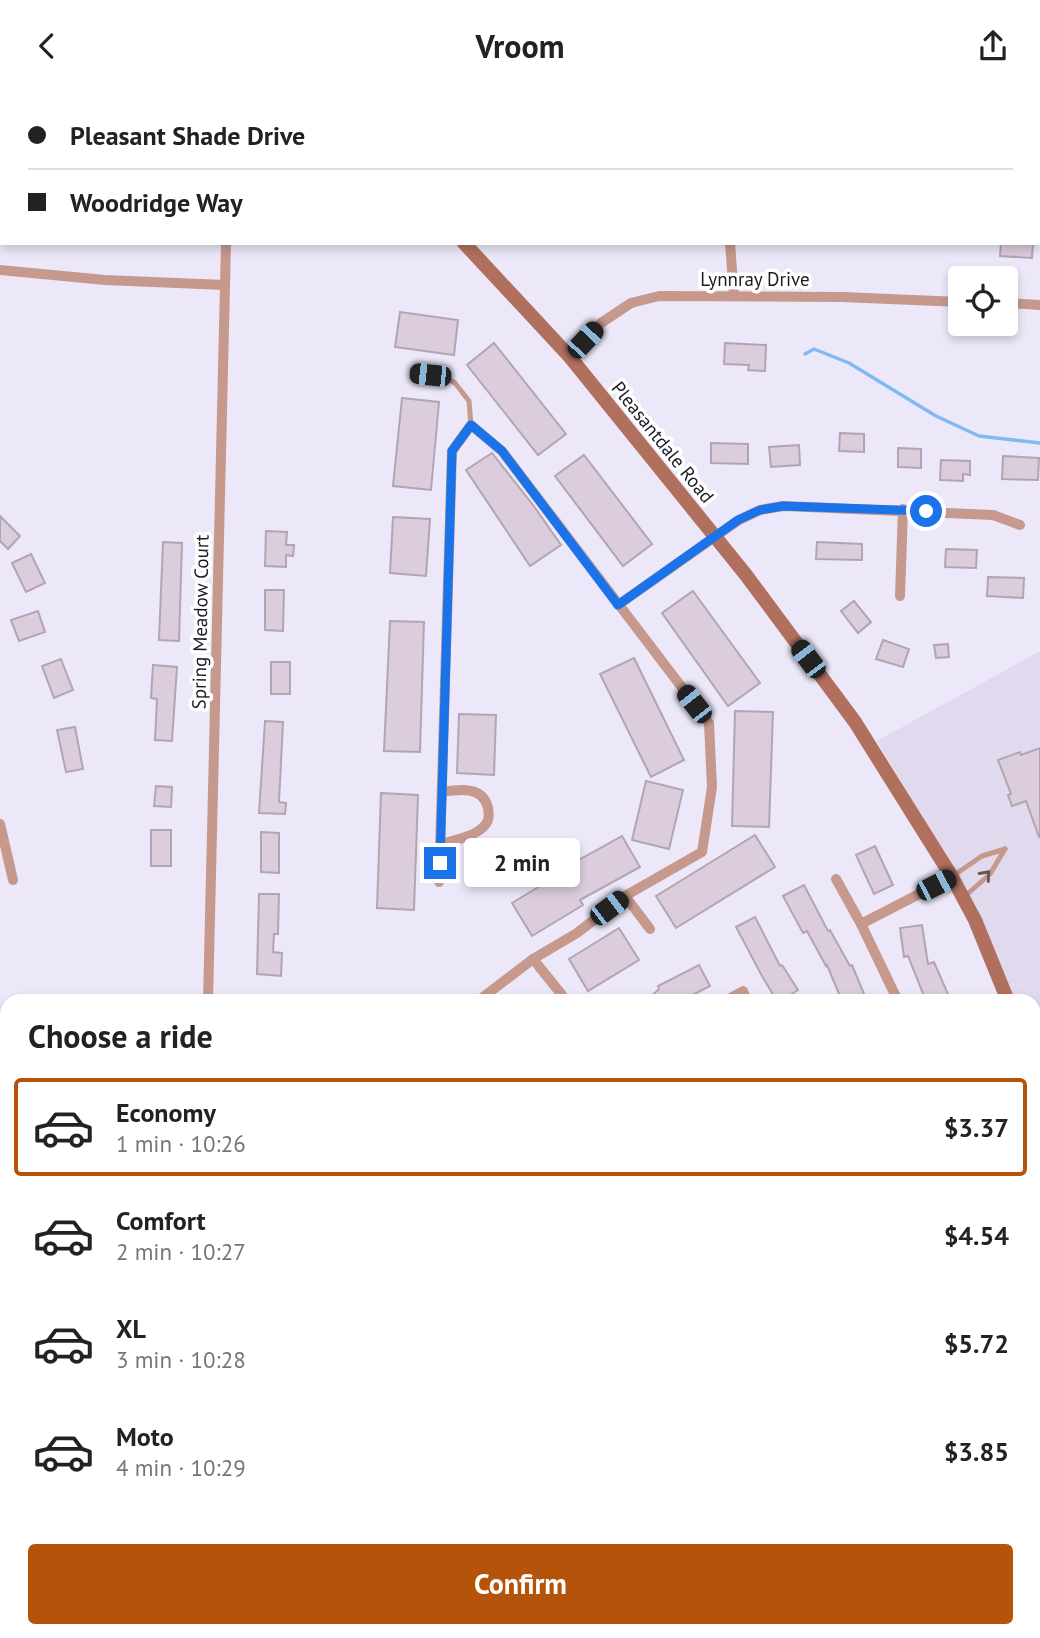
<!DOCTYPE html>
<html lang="en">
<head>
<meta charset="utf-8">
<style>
	body { margin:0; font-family:"PT Sans",sans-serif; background:#f6f6f6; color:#222; height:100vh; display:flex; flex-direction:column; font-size:26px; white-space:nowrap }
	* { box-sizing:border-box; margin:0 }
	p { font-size:23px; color:#767676 }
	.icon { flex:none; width:38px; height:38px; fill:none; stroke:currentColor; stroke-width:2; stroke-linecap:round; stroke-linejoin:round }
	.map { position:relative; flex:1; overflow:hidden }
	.side { position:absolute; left:0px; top:903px; width:1041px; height:644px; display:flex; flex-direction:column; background:#fff; border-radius:21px 21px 0 0; box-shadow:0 4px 10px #0003 }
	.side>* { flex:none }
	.guide { position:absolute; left:0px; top:0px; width:1041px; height:154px; box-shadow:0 4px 10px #0003; display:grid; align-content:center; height:154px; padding:0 28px; background:#fff }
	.buttons { position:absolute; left:948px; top:175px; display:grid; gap:14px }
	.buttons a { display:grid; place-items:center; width:70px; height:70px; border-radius:7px; background:#fff; box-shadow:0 4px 10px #0003; font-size:35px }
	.end { position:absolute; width:32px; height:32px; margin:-16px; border:9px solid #1a73e8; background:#fff; box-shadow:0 0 0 4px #fff }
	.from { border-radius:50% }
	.bubble { position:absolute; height:49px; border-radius:7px; background:#fff; box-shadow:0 4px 10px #0003; font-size:23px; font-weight:800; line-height:49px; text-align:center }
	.car { position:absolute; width:21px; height:42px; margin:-21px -10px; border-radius:9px; box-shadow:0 0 5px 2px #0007; background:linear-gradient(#222 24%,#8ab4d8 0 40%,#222 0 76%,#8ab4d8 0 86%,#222 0) }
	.guide b { display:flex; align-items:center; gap:24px; height:66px; font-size:26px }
	.guide b+b { border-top:2px solid #e0e0e0 }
	.guide i { width:18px; height:18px; background:#222 }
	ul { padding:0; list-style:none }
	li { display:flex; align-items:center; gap:21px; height:98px; margin:0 14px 10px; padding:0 14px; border:4px solid transparent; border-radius:7px }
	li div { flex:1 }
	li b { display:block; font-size:26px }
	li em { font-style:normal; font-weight:800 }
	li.active { border-color:#b45309 }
	li>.icon { width:63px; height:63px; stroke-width:1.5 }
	h2 { padding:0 28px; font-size:32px; line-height:84px }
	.button { display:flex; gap:14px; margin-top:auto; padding:14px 28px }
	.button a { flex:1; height:80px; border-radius:7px; background:#b45309; color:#fff; font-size:28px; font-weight:800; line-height:80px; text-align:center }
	header { display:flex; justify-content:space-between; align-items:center; height:91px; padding:0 28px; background:#fff; font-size:32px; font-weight:800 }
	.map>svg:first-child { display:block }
	.commercial { fill:#e1d9ee }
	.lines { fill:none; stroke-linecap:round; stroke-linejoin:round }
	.stream { stroke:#80baf3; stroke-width:3.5 }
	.building { fill:#dbcddb; stroke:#b2a5b3; stroke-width:2 }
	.service { stroke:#c6998c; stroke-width:5 }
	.minor { stroke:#c6998c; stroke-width:10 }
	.secondary { stroke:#b1705e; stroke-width:14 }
	.oneway { stroke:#685451 }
	.route { stroke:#1a73e8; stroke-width:9 }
	.labels { text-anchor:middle; stroke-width:7; stroke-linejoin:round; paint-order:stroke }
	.street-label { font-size:19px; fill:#1c1b21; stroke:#fff }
</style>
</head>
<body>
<header><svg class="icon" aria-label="back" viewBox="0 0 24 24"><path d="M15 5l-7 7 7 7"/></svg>Vroom<svg class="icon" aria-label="share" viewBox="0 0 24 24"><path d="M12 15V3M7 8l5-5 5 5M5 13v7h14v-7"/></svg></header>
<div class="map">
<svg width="1040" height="1547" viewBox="0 0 1040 1547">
	<rect width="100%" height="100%" fill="#ece8fa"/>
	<g class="commercial">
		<path d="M0,0H280L282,2H2V49Z"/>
		<path d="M1040,560V972L1034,975V910H1010L976,816L877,650Z"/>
	</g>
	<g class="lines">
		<g class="stream">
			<path d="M805,263L814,258L849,272L936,325L979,345L1040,352"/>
			<path d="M0,1277H7"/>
			<path d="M964,1540L965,1547"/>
		</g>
	</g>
	<g class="building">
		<path d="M1001,152H1033L1032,167L1000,165Z"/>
		<path d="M400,221L458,229L454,264L395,256Z"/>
		<path d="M494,252L566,343L538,364L467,274Z"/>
		<path d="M725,252L766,254L765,280L748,279L749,274L724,273Z"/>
		<path d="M402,307L439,311L431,399L393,395Z"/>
		<path d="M840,342L864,343V361L839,360Z"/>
		<path d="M711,352L748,353V373L711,372Z"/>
		<path d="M799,354L800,374L771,376L769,356Z"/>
		<path d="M898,357L921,358V377L898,376Z"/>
		<path d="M492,362L533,414L561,454L530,475L466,379Z"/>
		<path d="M584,364L652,453L623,475L555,385Z"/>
		<path d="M1003,365L1039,367L1038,389L1002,388Z"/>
		<path d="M941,369L970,370V384L963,383V390L940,389Z"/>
		<path d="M0,425L20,445L8,458L0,450Z"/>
		<path d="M393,426L430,428L426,485L390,482Z"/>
		<path d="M266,440L287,441L286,454H294L293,465L286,464V476L265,475Z"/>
		<path d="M163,451L182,452L179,550L159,549Z"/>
		<path d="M817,451L862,453V469L816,468Z"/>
		<path d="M946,458L977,459L976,477L945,476Z"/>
		<path d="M31,463L45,492L26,501L12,472Z"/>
		<path d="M988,486L1024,487L1023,507L987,505Z"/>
		<path d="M265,499H284L283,540L265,539Z"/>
		<path d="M693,500L760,592L728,615L662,522Z"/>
		<path d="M854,510L871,531L858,542L841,520Z"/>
		<path d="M38,520L45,541L19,550L11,529Z"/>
		<path d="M390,530L424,531L420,661L384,660Z"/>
		<path d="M883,549L909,558L903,576L876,568Z"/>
		<path d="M948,553L949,566L936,567L934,554Z"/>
		<path d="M634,567L684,669L651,686L600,583Z"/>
		<path d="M61,568L73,599L54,607L42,575Z"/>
		<rect x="271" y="571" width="19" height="32"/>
		<path d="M153,574L177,576L172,650L155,649L157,608L151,607Z"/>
		<path d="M735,620L773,621L769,736L732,735Z"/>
		<path d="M459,623L496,624L494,684L457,682Z"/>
		<path d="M265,630L283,631L279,711L286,712L285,723L259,722Z"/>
		<path d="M75,636L83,678L66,681L57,639Z"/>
		<path d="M1040,657V746H1039L1026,710L1012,715L1008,704L1011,703L998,669L1020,661L1021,664Z"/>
		<path d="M646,690L683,699L669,758L632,749Z"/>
		<path d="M156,695L172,696L171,716L154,715Z"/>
		<path d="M381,702L418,704L414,819L377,817Z"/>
		<rect x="151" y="739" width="20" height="36"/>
		<path d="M261,741L279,742V782L261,781Z"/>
		<path d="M755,744L775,776L676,837L656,805Z"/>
		<path d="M622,745L640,776L580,809L583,814L532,845L512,812L571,776L570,774Z"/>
		<path d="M875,755L893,794L874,803L856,764Z"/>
		<path d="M804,794L828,840L830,839L850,875L852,874L867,910H842L827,874L826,875L807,840L803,842L783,805Z"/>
		<path d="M259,803H279L278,843H274L273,861L282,862L281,885L257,883Z"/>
		<path d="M755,826L780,875L782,874L798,899L781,910H777L762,885L736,836Z"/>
		<path d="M922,834L928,873L934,871L951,910H926L908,865L904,866L900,837Z"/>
		<path d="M619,837L639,869L588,900L569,868Z"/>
		<path d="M699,874L710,895L681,910H646L659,898L658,895Z"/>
	</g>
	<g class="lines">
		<g class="service">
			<path d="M159,0L163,2"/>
			<path d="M415,283L445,286L455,292L469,310L471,334"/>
			<path d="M953,785L982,765L1005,758"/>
			<path d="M964,806L990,783L1005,758"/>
			<path d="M0,1049L7,1051"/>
		</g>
		<g class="minor">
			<path d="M730,152L734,205"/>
			<path d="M0,179L105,189L225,194"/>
			<path d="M1006,212L1040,214"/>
			<path d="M570,266L601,232L631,212L659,205L842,206L961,211"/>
			<path d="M900,505L903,418"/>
			<path d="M618,514L739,429L760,419L783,415L993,424L1020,434"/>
			<path d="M0,733L13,789"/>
			<path d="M441,753C455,749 476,746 486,733C489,729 489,722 488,717C483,695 460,698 442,701"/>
			<path d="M836,788L861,833L898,910"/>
			<path d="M439,791L452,360L471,334L502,360L709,632L712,696L702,761L625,805L577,842L533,868L478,910"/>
			<path d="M625,805L650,838"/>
			<path d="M861,833L952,786"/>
			<path d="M533,868L562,904"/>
			<path d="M208,910L226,152"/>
			<path d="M725,910L743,900L747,910"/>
			<path d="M1034,1188L1040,1186"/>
			<path d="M1034,1378L1040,1374"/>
			<path d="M0,1381H7"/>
			<path d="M488,1540L491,1547"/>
			<path d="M648,1540L650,1547"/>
			<path d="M849,1540L860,1547"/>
			<path d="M96,1547L108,1540"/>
		</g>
		<g class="secondary">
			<path d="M262,0L264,2"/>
			<path d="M464,152L570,266L746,484L855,631L952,786L975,829L1008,910"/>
			<path d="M1034,975L1040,989"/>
		</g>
	</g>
	<defs><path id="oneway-chevron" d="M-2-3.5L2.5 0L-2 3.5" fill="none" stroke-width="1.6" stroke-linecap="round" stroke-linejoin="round" transform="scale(1.75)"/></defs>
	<use class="oneway" href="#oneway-chevron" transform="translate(986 784) rotate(-48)"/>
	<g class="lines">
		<path class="route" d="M440,772L452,360L471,334L502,360L618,514L738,429L760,419L783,415L926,420"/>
	</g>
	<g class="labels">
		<g class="street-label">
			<text x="755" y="195">Lynnray Drive</text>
			<text transform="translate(663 351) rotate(51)" y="7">Pleasantdale Road</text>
			<text transform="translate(200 531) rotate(-89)" y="7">Spring Meadow Court</text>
		</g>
	</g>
</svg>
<div class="buttons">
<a><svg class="icon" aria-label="locate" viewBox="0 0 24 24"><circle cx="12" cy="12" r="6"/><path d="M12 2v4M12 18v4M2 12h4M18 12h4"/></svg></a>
</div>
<i class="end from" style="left:926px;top:420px"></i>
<i class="end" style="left:440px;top:772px"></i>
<div class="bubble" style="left:464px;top:747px;width:116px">2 min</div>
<i class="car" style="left:585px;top:249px;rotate:43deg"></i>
<i class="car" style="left:430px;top:284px;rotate:276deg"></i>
<i class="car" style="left:808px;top:568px;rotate:323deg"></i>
<i class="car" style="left:694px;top:613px;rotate:322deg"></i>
<i class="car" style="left:936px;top:794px;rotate:63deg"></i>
<i class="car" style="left:609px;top:817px;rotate:53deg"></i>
<div class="guide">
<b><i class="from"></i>Pleasant Shade Drive</b>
<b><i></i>Woodridge Way</b>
</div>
<section class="side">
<h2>Choose a ride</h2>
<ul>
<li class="active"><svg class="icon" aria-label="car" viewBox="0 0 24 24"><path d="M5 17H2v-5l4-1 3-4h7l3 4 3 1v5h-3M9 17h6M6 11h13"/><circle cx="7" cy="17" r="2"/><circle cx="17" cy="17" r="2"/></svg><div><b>Economy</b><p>1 min · 10:26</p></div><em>$3.37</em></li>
<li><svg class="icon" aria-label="car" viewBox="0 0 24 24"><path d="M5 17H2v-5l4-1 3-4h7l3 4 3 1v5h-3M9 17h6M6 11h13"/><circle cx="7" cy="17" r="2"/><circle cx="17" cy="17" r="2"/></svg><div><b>Comfort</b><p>2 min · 10:27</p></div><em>$4.54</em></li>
<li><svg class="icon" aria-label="car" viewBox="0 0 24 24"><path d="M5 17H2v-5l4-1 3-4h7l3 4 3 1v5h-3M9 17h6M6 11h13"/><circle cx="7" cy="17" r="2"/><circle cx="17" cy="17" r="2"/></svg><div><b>XL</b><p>3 min · 10:28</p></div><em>$5.72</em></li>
<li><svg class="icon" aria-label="car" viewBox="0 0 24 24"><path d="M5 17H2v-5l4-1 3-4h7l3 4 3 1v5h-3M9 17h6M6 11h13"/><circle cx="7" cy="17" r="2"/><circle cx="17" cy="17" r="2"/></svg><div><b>Moto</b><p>4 min · 10:29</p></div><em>$3.85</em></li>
</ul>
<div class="button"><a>Confirm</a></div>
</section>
</div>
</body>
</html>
